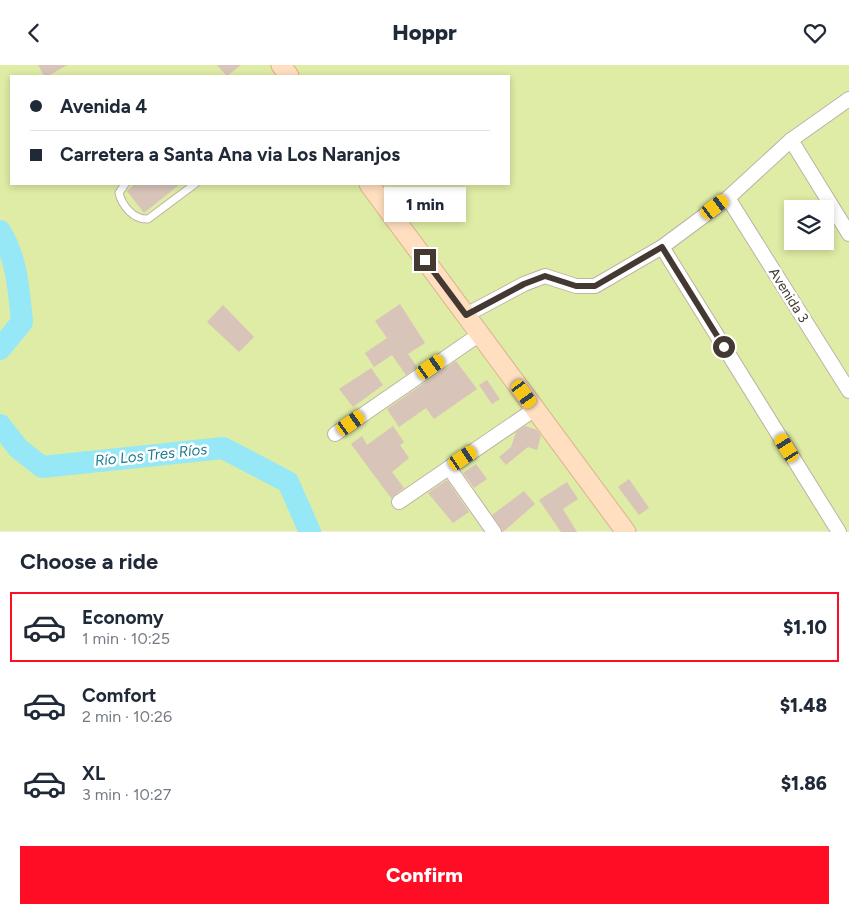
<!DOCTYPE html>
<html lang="en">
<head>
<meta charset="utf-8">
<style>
	body { margin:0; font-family:Figtree,sans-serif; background:#f6f6f7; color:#1f2937; height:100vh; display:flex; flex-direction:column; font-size:19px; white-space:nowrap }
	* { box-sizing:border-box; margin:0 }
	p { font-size:16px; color:#747a83 }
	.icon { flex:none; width:28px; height:28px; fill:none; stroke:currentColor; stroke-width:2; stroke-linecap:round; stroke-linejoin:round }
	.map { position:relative; height:467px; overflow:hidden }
	.drawer { display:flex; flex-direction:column; background:#fff; flex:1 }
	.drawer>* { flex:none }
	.guide { position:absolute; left:10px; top:10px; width:500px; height:110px; border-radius:0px; box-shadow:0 2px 8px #0003; display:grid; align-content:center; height:110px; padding:0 20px; background:#fff }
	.controls { position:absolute; left:784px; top:135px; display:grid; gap:10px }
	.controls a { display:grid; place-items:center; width:50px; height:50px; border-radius:0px; background:#fff; box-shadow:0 2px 8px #0003; font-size:25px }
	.end { position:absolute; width:22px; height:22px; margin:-11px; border:6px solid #443832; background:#fff; box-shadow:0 0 0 2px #fff }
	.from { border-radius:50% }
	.bubble { position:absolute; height:35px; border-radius:0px; background:#fff; box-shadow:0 2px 8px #0003; font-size:16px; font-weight:800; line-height:35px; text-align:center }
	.car { position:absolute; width:15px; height:30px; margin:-15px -8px; border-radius:6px; box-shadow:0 0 4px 1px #0007; background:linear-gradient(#f5c518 24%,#345 0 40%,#f5c518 0 76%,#345 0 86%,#f5c518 0) }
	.guide b { display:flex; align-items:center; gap:18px; height:48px; font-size:19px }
	.guide b+b { border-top:1px solid #e0e1e3 }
	.guide i { width:12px; height:12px; background:#1f2937 }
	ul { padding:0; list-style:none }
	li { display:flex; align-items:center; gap:15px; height:70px; margin:0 10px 8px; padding:0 10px; border:2px solid transparent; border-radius:0px }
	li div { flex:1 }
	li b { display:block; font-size:19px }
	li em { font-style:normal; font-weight:800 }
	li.current { border-color:#ff0c25 }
	li>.icon { width:45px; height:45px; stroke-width:1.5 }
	h2 { padding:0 20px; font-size:22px; line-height:60px }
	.primary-button { display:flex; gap:10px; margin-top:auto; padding:10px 20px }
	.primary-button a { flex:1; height:58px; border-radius:0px; background:#ff0c25; color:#fff; font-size:20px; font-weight:800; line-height:58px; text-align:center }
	header { display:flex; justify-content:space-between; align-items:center; height:65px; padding:0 20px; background:#fff; font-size:22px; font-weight:800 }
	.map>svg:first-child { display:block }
	.green { fill:#deeca5; fill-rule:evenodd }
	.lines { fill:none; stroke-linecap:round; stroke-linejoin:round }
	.river { stroke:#96e8f7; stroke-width:22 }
	.building { fill:#d8c4b9 }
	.service-casing { stroke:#c1b1a6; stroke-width:9 }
	.minor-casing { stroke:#c1b1a6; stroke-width:16 }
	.secondary-casing { stroke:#dab38e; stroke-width:21 }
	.service { stroke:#fff; stroke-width:7 }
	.minor { stroke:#fff; stroke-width:14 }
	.secondary { stroke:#ffdfbf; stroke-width:19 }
	.route { stroke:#443832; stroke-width:6 }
	.labels { text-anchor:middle; stroke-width:5; stroke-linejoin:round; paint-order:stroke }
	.street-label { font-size:14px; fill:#443832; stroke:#fff }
	.water-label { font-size:15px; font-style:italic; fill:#1d7c90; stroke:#fff }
</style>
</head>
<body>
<header><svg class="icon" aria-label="back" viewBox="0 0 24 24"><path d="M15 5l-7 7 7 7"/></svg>Hoppr<svg class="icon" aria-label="heart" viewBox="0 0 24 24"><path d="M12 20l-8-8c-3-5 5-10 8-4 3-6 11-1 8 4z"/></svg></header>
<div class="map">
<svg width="849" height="467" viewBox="0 0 849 467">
	<rect width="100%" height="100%" fill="#f3e9e1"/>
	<path class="green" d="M0,0H849V466H0ZM11,11H509V119H11ZM792,144H825V176H792Z"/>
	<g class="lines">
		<g class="river">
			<path d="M0,166C17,193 19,226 22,257L0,284"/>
			<path d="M0,360L18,383L42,402L223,383L288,417L310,467"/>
		</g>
	</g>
	<g class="building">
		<path d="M38,0H67L48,11H44Z"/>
		<path d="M217,0H241L227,11Z"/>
		<path d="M135,119H180L144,148L127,126Z"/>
		<path d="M400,239L425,278L408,289L417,302L406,310L392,290L374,302L365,288L387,273L375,256Z"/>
		<path d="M223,240L254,272L239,287L207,257Z"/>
		<path d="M456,296L477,324L434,354L426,343L399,362L387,344Z"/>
		<path d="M371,303L383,320L353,342L339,324Z"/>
		<path d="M487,315L500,334L492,339L479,320Z"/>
		<path d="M393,361L404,377L400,380L409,393L392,407L404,423L391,433L351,379L362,371L367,380Z"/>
		<path d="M525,361L537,365L541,371L537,385L528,382L506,400L499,392L511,382L516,367Z"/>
		<path d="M476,399L487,414L474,423L463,408Z"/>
		<path d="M629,414L649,443L639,450L618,422Z"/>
		<path d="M447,415L469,447L453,458L428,428Z"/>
		<path d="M567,417L578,434L563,444L577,467H561L539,435Z"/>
		<path d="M524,426L535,439L503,467L492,450Z"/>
	</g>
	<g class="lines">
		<defs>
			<path id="service" d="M125,119L119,128C122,141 134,155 148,154L195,119"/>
			<g id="minor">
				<path d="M791,75L849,169"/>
				<path d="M728,133L849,326"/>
				<path d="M662,182L839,467"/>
				<path d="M466,250L524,219L545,211L576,221H595L662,182L728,133L791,75L849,34"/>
				<path d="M335,369L480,269"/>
				<path d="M449,403L494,467"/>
				<path d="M399,437L535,344"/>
			</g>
			<g id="secondary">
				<path d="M281,0L289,11"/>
				<path d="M369,119L626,467"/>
			</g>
		</defs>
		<use href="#service" class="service-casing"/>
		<use href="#minor" class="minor-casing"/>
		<use href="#secondary" class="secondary-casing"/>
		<use href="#service" class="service"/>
		<use href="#minor" class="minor"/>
		<use href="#secondary" class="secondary"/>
	</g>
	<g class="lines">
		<path class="route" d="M425,195L466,250L524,219L545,211L576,221H595L662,182L724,282"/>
	</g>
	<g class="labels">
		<g class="street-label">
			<text transform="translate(789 230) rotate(58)" y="5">Avenida 3</text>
		</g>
		<g class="water-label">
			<text transform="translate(151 390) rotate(-6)" y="5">Río Los Tres Ríos</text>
		</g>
	</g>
</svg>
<div class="controls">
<a><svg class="icon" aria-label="layers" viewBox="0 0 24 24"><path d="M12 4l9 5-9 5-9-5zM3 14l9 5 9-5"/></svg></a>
</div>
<i class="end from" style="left:724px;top:282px"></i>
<i class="end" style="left:425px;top:195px"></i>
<div class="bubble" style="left:384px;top:122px;width:82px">1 min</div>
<i class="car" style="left:715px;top:142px;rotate:53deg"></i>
<i class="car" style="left:431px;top:302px;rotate:55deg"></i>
<i class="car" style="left:524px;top:329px;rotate:144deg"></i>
<i class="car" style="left:351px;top:358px;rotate:55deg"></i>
<i class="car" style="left:787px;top:383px;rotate:328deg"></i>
<i class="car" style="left:463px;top:393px;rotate:56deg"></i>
<div class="guide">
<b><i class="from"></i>Avenida 4</b>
<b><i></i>Carretera a Santa Ana via Los Naranjos</b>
</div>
</div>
<section class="drawer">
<h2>Choose a ride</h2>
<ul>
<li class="current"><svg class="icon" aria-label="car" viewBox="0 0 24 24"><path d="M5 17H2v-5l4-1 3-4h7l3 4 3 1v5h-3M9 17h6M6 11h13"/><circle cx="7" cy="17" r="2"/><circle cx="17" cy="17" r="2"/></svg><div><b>Economy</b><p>1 min · 10:25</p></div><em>$1.10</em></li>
<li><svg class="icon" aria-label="car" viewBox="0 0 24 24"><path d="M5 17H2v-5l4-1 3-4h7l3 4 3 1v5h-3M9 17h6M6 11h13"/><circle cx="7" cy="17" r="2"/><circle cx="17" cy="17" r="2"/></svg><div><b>Comfort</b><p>2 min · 10:26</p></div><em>$1.48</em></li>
<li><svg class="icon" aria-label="car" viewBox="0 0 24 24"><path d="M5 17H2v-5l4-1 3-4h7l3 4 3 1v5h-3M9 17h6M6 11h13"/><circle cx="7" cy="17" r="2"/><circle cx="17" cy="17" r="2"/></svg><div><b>XL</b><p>3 min · 10:27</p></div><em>$1.86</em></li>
</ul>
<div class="primary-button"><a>Confirm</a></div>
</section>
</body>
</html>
